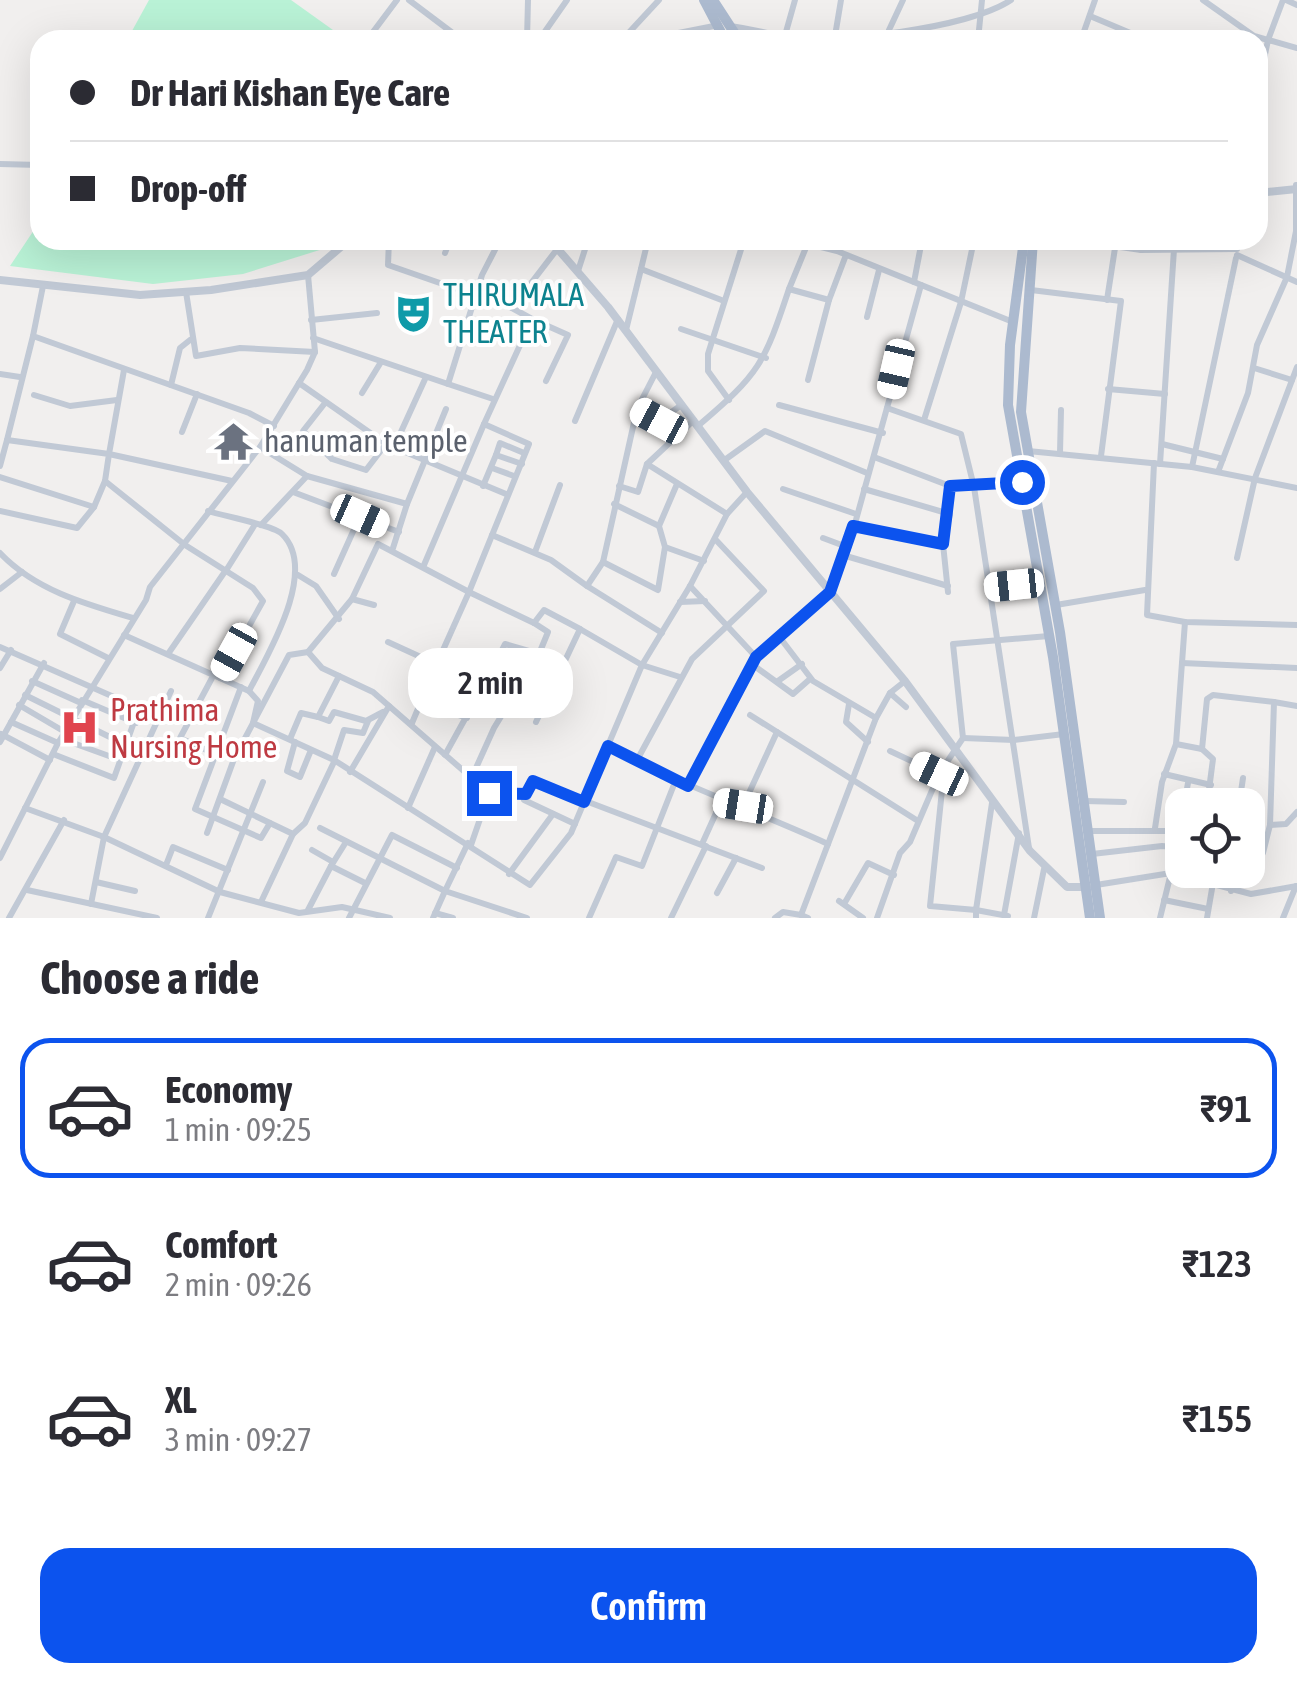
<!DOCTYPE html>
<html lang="en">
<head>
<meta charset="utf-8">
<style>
	body { margin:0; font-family:"Asap Condensed",sans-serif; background:#f2f2f3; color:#2b2b33; height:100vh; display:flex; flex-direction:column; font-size:38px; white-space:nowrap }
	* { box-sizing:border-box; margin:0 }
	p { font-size:32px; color:#7c7c81 }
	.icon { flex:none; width:55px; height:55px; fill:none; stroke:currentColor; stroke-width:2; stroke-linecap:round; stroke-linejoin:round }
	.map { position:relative; height:918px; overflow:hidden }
	.drawer { display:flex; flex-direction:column; background:#fff; flex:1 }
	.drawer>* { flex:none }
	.banner { position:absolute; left:30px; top:30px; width:1238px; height:220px; border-radius:30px; box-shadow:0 10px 40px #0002; display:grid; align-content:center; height:220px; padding:0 40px; background:#fff }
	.buttons { position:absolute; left:1165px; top:788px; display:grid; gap:20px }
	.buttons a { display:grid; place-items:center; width:100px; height:100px; border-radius:20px; background:#fff; box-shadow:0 10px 40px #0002; font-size:50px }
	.end { position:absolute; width:45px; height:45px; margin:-22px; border:12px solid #0c53ee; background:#fff; box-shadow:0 0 0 5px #fff }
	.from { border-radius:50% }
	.bubble { position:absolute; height:70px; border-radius:30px; background:#fff; box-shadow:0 10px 40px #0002; font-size:32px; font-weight:600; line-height:70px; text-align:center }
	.car { position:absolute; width:30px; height:60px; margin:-30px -15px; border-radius:12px; box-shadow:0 0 8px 2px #0007; background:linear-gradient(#fff 24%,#345 0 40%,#fff 0 76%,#345 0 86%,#fff 0) }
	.banner b { display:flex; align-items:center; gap:35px; height:95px; font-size:38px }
	.banner b+b { border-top:2px solid #e1e1e2 }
	.banner i { width:25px; height:25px; background:#2b2b33 }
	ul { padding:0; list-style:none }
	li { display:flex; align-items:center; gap:30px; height:140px; margin:0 20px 15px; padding:0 20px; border:5px solid transparent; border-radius:30px }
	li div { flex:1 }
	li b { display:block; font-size:38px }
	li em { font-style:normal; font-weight:600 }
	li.selected { border-color:#0c53ee }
	li>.icon { width:90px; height:90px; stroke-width:1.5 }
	h2 { padding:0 40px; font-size:45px; line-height:120px }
	.primary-button { display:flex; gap:20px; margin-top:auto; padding:20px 40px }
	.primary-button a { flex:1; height:115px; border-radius:30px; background:#0c53ee; color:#fff; font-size:40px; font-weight:600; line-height:115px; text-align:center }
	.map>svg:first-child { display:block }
	.green { fill:#b9f2d6 }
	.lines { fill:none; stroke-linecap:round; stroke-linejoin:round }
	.minor { stroke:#c1c9d5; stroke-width:6 }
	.tertiary { stroke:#c1c9d5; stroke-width:8 }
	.primary { stroke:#acbacf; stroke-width:10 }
	.route { stroke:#0c53ee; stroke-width:12 }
	.labels { text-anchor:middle; stroke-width:8; stroke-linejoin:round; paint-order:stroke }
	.culture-label { font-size:32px; fill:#0d838f; stroke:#fff; text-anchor:start }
	.worship-label { font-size:32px; fill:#5b616d; stroke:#fff; text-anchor:start }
	.health-label { font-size:32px; fill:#be3a42; stroke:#fff; text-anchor:start }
</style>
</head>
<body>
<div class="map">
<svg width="1297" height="918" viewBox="0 0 1297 918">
	<rect width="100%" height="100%" fill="#f1efee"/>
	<g class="green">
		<path d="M149,0H291L347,40H127Z"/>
		<path d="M40,206V240H336L326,248L243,274L153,284L10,266L34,230Z"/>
	</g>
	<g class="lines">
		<g class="minor">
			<path d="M409,0L454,34"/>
			<path d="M1203,0L1254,36L1297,48"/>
			<path d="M1286,0L1297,5"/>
			<path d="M1090,16L1147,40"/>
			<path d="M729,26C747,28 765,33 783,36C834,44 968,29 1011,0"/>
			<path d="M889,30L903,0"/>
			<path d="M835,36L841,0"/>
			<path d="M784,39L795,0"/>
			<path d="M367,40L397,0"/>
			<path d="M527,40L528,0"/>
			<path d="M539,40L567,0"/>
			<path d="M622,40L659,0"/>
			<path d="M643,40L714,26"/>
			<path d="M978,40L982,0"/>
			<path d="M1081,40L1095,0"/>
			<path d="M1258,89L1268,40L1283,0"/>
			<path d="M0,164L40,165"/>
			<path d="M389,240L388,265L512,308L558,248"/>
			<path d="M793,240L837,251L1013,322"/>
			<path d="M1072,240L1141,250L1237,249V240"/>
			<path d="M1141,250V240"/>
			<path d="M445,253L450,240"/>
			<path d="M1237,255L1297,282"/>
			<path d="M641,269L648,240"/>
			<path d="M578,271L588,240"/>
			<path d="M914,282L922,240"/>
			<path d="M921,285L846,556L948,586"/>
			<path d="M43,286L33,336L249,413L274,426"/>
			<path d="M789,289L807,245"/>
			<path d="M1031,290L1121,301L1101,456"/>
			<path d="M186,292L196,356L240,348L315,352"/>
			<path d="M829,300L846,255"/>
			<path d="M1107,300L1115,248"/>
			<path d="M867,317L879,270"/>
			<path d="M532,319L568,335L546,381"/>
			<path d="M311,320L377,313"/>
			<path d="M681,329L766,358"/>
			<path d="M626,330L641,269L724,301"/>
			<path d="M313,338L448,384L482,275L500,240"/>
			<path d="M1254,368L1292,380"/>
			<path d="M124,370L109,454L232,481"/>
			<path d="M0,374L20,377"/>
			<path d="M299,383L386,444L506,494"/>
			<path d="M448,384L493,399"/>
			<path d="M171,385L180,348L190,340"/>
			<path d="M1108,389L1165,394"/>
			<path d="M362,393L381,362"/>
			<path d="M34,395L70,406L117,400"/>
			<path d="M729,400L708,371V354L744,240"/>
			<path d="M325,403L303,431L332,459L366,470L386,444"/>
			<path d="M779,405L883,433"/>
			<path d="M887,408L961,434L974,487L1029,848"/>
			<path d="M637,409L659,421L680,406"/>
			<path d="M924,420L961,302L974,240"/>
			<path d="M575,421L618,319"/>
			<path d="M484,424L532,319L512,308"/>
			<path d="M699,425C760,373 764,364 789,289L829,300L808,380"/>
			<path d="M182,432L197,394"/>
			<path d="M7,440L33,336"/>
			<path d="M1162,444L1223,459"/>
			<path d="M395,445L426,377"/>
			<path d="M260,447L307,476L261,525"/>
			<path d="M1028,451L1192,467L1297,488"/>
			<path d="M1060,453L1061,410"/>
			<path d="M496,455L500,443L524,453"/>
			<path d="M874,457L950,486L1022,482"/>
			<path d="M726,459L765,431L867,473"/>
			<path d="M1154,463L1147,615L1185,622L1297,625"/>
			<path d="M647,464L694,420"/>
			<path d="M1160,464L1174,249"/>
			<path d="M0,466L7,440L109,454L105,481L185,545L253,588L263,601L220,678"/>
			<path d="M1192,467L1236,258"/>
			<path d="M492,468L514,476"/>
			<path d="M1218,472L1248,393L1257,345L1287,277L1296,231V185"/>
			<path d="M307,476L407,504L393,548"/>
			<path d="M0,477L94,507L105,481"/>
			<path d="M677,484L659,526L665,547L704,561"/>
			<path d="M483,486L496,455L522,464"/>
			<path d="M619,486L638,492L647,464L727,514"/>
			<path d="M783,489L856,514"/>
			<path d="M864,489L950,514"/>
			<path d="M293,492L399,532"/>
			<path d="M407,504L446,409"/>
			<path d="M614,504L659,526"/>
			<path d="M0,511L77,528L94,507"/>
			<path d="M208,511C223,516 273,525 282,534C319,570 268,654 249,691"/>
			<path d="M853,526L943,544"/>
			<path d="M492,535L551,560L587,586"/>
			<path d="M823,538L847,547"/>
			<path d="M535,552L560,485"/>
			<path d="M0,553C35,590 85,604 133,618"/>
			<path d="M1237,558L1255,478L1297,367"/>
			<path d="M603,562L637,409L656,372"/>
			<path d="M424,565L484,424L529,444L469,592L378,544L352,599L308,652L322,668L373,692L489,793L526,794"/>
			<path d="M227,569L254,526"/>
			<path d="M334,574L360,516"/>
			<path d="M298,575L316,586L339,619"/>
			<path d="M690,586L756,657"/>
			<path d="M990,588L1037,583"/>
			<path d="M0,589L22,572"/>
			<path d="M948,592L943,544L950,514V486"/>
			<path d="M352,599L374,605"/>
			<path d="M74,601L60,634L108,658"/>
			<path d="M680,602L705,601"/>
			<path d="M1056,605L1145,590"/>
			<path d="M662,633L587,586L603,562L658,590L665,547"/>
			<path d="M124,635L249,691L258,701L253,723L334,760L530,885L571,833L642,665L690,586L727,514L747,492"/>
			<path d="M781,639L813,681L876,718"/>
			<path d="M388,642L436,664"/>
			<path d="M0,647L139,708L114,778L53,754"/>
			<path d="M168,654L226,570"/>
			<path d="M1182,663L1297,668"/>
			<path d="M753,665L793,694L810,679"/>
			<path d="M0,668L11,650"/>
			<path d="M212,678L180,738L213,753"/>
			<path d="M32,681L81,703"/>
			<path d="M486,681L505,644L539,654L548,632L534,623"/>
			<path d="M778,681L802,664"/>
			<path d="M241,687L195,809L261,838L270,823"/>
			<path d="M890,693L906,707"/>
			<path d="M25,695L128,746"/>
			<path d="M82,700L136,723"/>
			<path d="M420,702L467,718"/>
			<path d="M1274,702L1297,706"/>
			<path d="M849,704L846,722L868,742"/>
			<path d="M19,705L65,732"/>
			<path d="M750,715L918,821"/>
			<path d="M318,717L329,721L334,712L366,721L383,712"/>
			<path d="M11,722L58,743"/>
			<path d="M536,722L580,629L642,665L680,677"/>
			<path d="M412,723L439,659"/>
			<path d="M1,734L50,760"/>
			<path d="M963,738L1014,740L1064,734"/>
			<path d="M62,739L120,760"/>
			<path d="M290,739L301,713L318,717L339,676"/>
			<path d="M0,742L44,663"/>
			<path d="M295,742L287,771L300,777L311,750"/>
			<path d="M1176,744L1185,622"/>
			<path d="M607,746C681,785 753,810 828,844"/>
			<path d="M1202,749L1207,699L1213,695L1274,702L1270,825L1263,853L1248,854"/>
			<path d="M890,751L939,774"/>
			<path d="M445,755L486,681L439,659L469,592L534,623L544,610L580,629"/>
			<path d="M334,760L344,730L363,733L368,721"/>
			<path d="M636,762L692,659L764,591L715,539"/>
			<path d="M944,771L930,906L976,910L992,803"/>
			<path d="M350,772L389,706"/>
			<path d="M1164,774L1211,785"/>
			<path d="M471,779L494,728L539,654"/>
			<path d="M688,786L756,657L821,602L846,556"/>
			<path d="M220,799L293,834L305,823L334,762"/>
			<path d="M1085,801L1124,802"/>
			<path d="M1184,805L1188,783"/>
			<path d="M1239,805L1243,778"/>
			<path d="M743,806L777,732"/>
			<path d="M25,808L104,837L220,892L299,913L342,907L390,918"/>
			<path d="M408,808L435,747"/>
			<path d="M575,824L524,800L533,781L762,868"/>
			<path d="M1270,825L1286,824L1297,812"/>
			<path d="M320,828L445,891L433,918"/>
			<path d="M1155,828L1162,782L1176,744L1202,749L1213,759L1207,805"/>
			<path d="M1088,831H1182"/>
			<path d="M207,833L234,759L289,655L308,652"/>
			<path d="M468,843L445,891L527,918"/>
			<path d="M702,844L721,802"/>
			<path d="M471,845L489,793"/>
			<path d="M312,850L333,862"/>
			<path d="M1092,854L1162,846L1182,848"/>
			<path d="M0,858L58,743L146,600L150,587L260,447L307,370L315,352L308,275"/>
			<path d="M166,865L173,847L228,870"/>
			<path d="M331,866L346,842"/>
			<path d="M509,874L553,814"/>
			<path d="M1210,881L1214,870"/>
			<path d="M96,882L135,891"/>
			<path d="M1096,885L1171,873L1251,894L1297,886"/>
			<path d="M27,890L157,918"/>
			<path d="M1231,891L1236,870"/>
			<path d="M717,893L736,858"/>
			<path d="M1164,900L1208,909"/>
			<path d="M839,901L863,918"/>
			<path d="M261,902L293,834"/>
			<path d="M91,904L104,837L171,691"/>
			<path d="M844,904L868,863L894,875"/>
			<path d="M308,910L331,866L365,883"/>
			<path d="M435,913L453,918"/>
			<path d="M1004,915L1019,833"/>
			<path d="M9,918L64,820"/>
			<path d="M208,918L263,782"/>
			<path d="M349,918L392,835L457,868"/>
			<path d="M589,918L616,857L642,866L675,782"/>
			<path d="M671,918L706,846"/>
			<path d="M775,918L783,912L801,915"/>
			<path d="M808,918L801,915L876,718L890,693L905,681"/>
			<path d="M877,918L900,853L910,842L939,774L963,738L953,644L1049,636"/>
			<path d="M976,918V910L1008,916"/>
			<path d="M1034,918L1044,869"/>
			<path d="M1160,918L1171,873"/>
			<path d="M1207,918L1213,883"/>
			<path d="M1283,918L1296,886"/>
		</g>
		<g class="tertiary">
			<path d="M1258,193L1297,189"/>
			<path d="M550,240L608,307L747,492L905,681L1030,851L1067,887H1087"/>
			<path d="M0,280L140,295L211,290L308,275L349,240"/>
		</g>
		<g class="primary">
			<path d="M704,0L725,40"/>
			<path d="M713,0L739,40"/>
			<path d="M1024,240L1010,345L1008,405L1053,657L1090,918"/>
			<path d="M1033,240L1021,412L1060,632L1100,918"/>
		</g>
	</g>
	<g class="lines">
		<path class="route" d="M489,793L526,794L533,781L584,802L608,746L688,786L756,657L830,592L853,526L943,544L950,486L1022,482"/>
	</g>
	<defs>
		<symbol id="theatre-bare" viewBox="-9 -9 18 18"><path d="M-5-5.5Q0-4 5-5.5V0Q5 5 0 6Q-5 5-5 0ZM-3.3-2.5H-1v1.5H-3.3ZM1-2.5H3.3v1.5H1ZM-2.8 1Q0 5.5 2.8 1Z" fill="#0f9aa8" stroke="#fff" stroke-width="2.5" paint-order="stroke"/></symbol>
		<symbol id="temple-bare" viewBox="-9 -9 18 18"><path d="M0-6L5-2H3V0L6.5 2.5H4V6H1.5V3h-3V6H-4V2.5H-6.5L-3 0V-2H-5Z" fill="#6b7280" stroke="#fff" stroke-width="2.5" paint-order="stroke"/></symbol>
		<symbol id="hospital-bare" viewBox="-9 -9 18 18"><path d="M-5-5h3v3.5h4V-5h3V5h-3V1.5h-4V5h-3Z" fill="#e0444e" stroke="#fff" stroke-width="2.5" paint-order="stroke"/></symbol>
	</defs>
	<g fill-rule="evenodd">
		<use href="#theatre-bare" x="386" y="286" width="55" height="55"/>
		<use href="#temple-bare" x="206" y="414" width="55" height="55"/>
		<use href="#hospital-bare" x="52" y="700" width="55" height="55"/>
	</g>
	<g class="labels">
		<g class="culture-label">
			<text x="443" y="306">THIRUMALA<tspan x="443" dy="37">THEATER</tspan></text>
		</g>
		<g class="worship-label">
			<text x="264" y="452">hanuman temple</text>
		</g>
		<g class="health-label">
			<text x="110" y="721">Prathima<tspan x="110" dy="37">Nursing Home</tspan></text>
		</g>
	</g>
</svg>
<div class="buttons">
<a><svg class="icon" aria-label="locate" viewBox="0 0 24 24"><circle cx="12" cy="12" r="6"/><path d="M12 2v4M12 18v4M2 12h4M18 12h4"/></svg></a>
</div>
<i class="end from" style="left:1022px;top:482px"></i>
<i class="end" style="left:489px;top:793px"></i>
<div class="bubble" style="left:408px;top:648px;width:165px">2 min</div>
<i class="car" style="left:896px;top:369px;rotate:193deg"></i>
<i class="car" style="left:659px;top:421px;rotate:298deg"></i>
<i class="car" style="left:360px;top:516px;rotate:114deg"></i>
<i class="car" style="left:1014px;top:585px;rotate:264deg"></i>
<i class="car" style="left:234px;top:652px;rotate:209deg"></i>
<i class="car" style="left:939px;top:774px;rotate:295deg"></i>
<i class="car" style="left:743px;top:806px;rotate:279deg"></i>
<div class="banner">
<b><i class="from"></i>Dr Hari Kishan Eye Care</b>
<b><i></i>Drop-off</b>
</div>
</div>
<section class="drawer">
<h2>Choose a ride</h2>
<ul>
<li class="selected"><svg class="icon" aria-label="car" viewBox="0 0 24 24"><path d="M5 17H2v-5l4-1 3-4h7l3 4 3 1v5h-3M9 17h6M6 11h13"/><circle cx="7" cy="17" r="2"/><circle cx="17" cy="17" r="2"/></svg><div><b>Economy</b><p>1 min · 09:25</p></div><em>₹91</em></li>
<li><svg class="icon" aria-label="car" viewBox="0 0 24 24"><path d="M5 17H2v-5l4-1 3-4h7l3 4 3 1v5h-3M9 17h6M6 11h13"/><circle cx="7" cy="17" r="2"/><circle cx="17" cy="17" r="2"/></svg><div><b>Comfort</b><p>2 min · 09:26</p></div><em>₹123</em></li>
<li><svg class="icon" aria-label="car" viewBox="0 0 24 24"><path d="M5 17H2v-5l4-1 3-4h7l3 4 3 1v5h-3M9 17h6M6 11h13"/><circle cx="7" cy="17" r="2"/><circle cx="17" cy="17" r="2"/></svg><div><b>XL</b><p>3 min · 09:27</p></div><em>₹155</em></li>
</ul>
<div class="primary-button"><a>Confirm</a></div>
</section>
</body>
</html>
